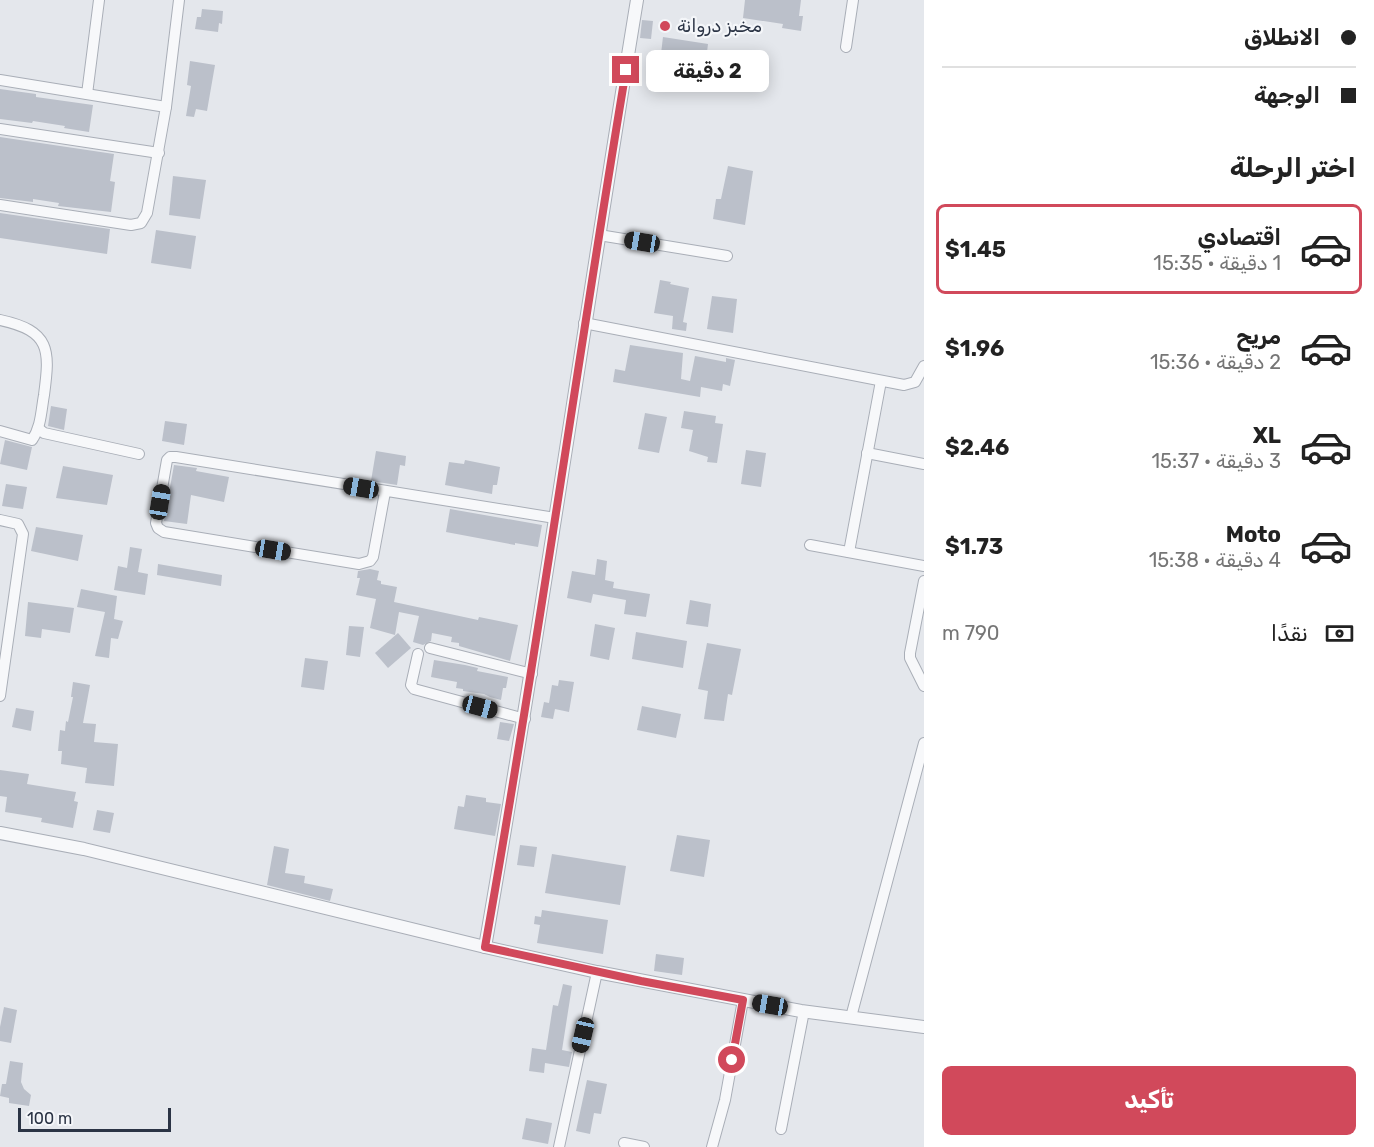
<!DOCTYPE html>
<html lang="ar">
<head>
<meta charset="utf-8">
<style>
	body { margin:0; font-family:Rubik,"Noto Naskh Arabic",sans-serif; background:#f2f2f2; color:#222; direction:rtl; height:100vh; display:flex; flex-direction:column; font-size:22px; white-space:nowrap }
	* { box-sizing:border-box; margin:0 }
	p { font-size:20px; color:#767676 }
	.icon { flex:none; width:33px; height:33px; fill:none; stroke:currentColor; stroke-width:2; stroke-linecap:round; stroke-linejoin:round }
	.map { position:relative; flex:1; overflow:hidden; direction:ltr }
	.drawer { display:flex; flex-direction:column; background:#fff; width:450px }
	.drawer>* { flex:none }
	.banner { display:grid; align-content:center; height:132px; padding:0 18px; background:#fff }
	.scale { position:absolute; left:18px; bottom:15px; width:153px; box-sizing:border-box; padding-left:6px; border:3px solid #2b3445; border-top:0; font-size:16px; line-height:21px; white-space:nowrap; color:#2b3445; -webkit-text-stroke:4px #f4f6f9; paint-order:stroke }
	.end { position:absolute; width:27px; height:27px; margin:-14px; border:8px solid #d1495b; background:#fff; box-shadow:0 0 0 3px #fff }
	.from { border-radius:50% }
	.bubble { position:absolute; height:42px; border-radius:9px; background:#fff; box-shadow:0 3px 15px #0003; font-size:20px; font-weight:700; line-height:42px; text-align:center; direction:rtl }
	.car { position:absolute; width:18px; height:36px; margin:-18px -9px; border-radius:8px; box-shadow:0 0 4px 2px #0007; background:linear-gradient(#222 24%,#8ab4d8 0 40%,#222 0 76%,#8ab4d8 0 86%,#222 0) }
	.banner b { display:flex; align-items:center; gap:21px; height:57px; font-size:22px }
	.banner b+b { border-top:2px solid #e0e0e0 }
	.banner i { width:15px; height:15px; background:#222 }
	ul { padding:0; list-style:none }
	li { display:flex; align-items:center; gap:18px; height:90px; margin:0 12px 9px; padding:0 6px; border:3px solid transparent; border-radius:9px }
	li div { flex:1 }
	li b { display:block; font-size:22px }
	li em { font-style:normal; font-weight:700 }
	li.current { border-color:#d1495b }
	li>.icon { width:54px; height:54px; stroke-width:1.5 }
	h2 { padding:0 18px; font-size:27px; line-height:72px }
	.pay { display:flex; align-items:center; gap:15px; height:66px; padding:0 18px; font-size:22px }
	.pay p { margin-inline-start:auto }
	.button { display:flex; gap:12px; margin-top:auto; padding:12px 18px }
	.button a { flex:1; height:69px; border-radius:9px; background:#d1495b; color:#fff; font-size:24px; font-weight:700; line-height:69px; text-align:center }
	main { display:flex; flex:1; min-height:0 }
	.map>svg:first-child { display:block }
	.building { fill:#bbc0ca }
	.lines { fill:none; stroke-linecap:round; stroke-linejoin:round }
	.minor-casing { stroke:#a9aeb7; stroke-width:12 }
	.tertiary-casing { stroke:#a9aeb7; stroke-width:14 }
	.minor { stroke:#f7f8fa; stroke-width:10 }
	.tertiary { stroke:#f7f8fa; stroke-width:12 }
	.route { stroke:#d1495b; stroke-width:8 }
	.poi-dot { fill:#d1495b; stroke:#f4f6f9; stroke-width:2 }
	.labels { text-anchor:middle; stroke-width:4.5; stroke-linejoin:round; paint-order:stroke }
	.poi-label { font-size:18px; fill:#2b3445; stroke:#f4f6f9; text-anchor:start }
</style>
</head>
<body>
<main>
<section class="drawer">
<div class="banner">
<b><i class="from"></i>الانطلاق</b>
<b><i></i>الوجهة</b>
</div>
<h2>اختر الرحلة</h2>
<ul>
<li class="current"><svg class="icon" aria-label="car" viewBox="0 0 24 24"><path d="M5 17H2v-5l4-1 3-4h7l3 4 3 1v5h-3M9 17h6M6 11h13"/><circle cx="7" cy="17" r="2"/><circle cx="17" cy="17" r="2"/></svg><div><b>اقتصادي</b><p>1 دقيقة · 15:35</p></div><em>$1.45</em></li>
<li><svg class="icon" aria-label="car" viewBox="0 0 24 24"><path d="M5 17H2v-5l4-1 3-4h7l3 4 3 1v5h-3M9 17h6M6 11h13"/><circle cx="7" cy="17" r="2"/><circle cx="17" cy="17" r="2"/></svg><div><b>مريح</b><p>2 دقيقة · 15:36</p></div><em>$1.96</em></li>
<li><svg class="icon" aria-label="car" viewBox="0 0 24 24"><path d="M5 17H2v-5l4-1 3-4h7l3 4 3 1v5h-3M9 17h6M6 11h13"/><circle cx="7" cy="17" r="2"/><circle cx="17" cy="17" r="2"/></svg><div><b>XL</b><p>3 دقيقة · 15:37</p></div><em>$2.46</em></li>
<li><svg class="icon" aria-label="car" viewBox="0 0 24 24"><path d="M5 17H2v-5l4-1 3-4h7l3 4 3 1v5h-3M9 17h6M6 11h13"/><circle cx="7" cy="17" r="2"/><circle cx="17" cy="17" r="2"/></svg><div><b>Moto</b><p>4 دقيقة · 15:38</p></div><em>$1.73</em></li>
</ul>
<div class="pay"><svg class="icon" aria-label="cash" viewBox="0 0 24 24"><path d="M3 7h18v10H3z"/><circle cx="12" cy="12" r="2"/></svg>نقدًا<p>790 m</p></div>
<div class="button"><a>تأكيد</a></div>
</section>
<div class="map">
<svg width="924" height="1147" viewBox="0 0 924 1147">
	<rect width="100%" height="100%" fill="#e4e7ec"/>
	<g class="building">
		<path d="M745,0H801L799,16H803L801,31L782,28L783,24L743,18Z"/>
		<path d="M202,9L223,11L222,24L219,23L218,32L195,29L197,17H201Z"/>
		<path d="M642,20L653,21L651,39L640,38Z"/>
		<path d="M663,37L708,44L705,69L660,62Z"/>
		<path d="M190,61L215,65L207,111L196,109L194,117L186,116L191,86L187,85Z"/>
		<path d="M0,89L36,94V97L93,105L89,132L64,128L65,126L33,121L32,123L0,119Z"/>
		<path d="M0,137L114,154L110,181L115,182L111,212L58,206L59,203L33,199V202L0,198Z"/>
		<path d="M728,166L753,171L745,225L713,219L716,199H721Z"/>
		<path d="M173,176L206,180L200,219L169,215Z"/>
		<path d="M0,213L110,229L107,254L0,238Z"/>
		<path d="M156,230L196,236L191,269L151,263Z"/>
		<path d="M660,280L671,282L670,284L689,288L683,322L687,323L686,331L672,329L673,316L654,313Z"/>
		<path d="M712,296L737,299L733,333L707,329Z"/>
		<path d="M630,345L683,353L681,379L690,381L695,356L726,362V358L735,360L730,386L723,384L722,391L701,387L700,397L613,382L615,369L625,371Z"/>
		<path d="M51,406L67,409L64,430L48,426Z"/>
		<path d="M684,411L716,416L715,423L723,424L717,463L707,462L708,457L689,451L693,430L681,428Z"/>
		<path d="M645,413L667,417L659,453L638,449Z"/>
		<path d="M165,421L187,424L184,445L162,441Z"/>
		<path d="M5,440L32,447L27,470L0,464Z"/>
		<path d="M746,450L766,453L761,487L741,484Z"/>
		<path d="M376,451L406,456L405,466L400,465L397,485L371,481Z"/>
		<path d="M465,460L500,467L497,485H493L492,494L445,485L449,462L464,464Z"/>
		<path d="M174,465L197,468L196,471L229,477L224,502L191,495L187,524L164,521Z"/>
		<path d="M63,466L113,475L107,505L56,498Z"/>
		<path d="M6,484L27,487L23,509L2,506Z"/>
		<path d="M450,509L542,525L538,547L515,543V545L446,532Z"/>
		<path d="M36,527L83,535L78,561L31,551Z"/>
		<path d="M130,547L142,549L138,572L148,574L145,595L114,590L118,566L127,568Z"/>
		<path d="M597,559L607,561L605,580L614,582L613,588L650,594L646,617L624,614L626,600L593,594L591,603L567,598L572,571L595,575Z"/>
		<path d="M158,564L222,575L221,586L157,575Z"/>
		<path d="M370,569L379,571L377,580L381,581V584L397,587L394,602L478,620L479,617L518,625L510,661L459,646V643L451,642L452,637L432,633L431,641L423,645L413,642L419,616L399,612L395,635L370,628L376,599L356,595L360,578H357L358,571Z"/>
		<path d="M81,589L117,596L114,619L123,621L118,639L111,638L109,658L95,656L105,612L77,607Z"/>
		<path d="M690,600L711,604L708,627L686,624Z"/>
		<path d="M28,602L74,608L70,633L42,629L41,638L25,636Z"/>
		<path d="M595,624L615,628L609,660L590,656Z"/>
		<path d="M349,626L364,627L360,657L346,655Z"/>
		<path d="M636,632L687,641L683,668L632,659Z"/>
		<path d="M398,633L411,648L388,668L375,653Z"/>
		<path d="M707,643L741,649L732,695L728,694L724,721L704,719L708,691L698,689Z"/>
		<path d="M305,658L328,661L324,690L301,687Z"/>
		<path d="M434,660L465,665L478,668L477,671L508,677L506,688H503L501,700L490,697L484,694L463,691V689L456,688L457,682L431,677Z"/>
		<path d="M559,680L574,682L569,712L555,709L553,719L541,717L544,702L549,703L552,685L558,686Z"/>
		<path d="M73,682L90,685L83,723L96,724L94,742L118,744L114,786L85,783L87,768L61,764L62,751H58L60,730L65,731L66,721L68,722L73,697H71Z"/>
		<path d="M642,706L681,714L676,738L637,730Z"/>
		<path d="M16,708L34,711L31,731L12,727Z"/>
		<path d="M500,722L514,724L509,741L497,739Z"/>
		<path d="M0,770L29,774L27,784L76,792L74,801L78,802L73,828L41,822L42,818L5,812L7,797L0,796Z"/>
		<path d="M466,795L486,798V802L501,804L495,836L454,829L458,806L464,807Z"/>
		<path d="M97,810L114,813L110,833L93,830Z"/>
		<path d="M677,835L710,840L704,877L670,871Z"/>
		<path d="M520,845L537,847L534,867L517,865Z"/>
		<path d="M274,846L289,849L285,873L305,876L304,883L333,889L330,901L267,885Z"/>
		<path d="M552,854L626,866L620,905L545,893Z"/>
		<path d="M542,910L608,920L603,954L537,943L540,925L534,924L535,916L541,917Z"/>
		<path d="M656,954L684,958L682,975L654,971Z"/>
		<path d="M563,984L572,986L562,1050L572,1052L569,1067L545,1063L544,1073L529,1071L532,1048L546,1050L553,1005L558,1006Z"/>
		<path d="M4,1007L17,1010L11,1043L0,1041V1027Z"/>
		<path d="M10,1061L23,1063L21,1082L24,1089L31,1095L29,1106L9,1103V1098L0,1096L2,1084H6Z"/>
		<path d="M587,1080L607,1084L601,1114L594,1113L590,1134L576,1131Z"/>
		<path d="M526,1118L552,1123L548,1144L522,1139Z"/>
	</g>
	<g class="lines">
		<defs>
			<g id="minor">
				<path d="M846,47L853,0"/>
				<path d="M0,80L166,107L147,213L141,223L131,225L0,205"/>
				<path d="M87,94L99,0"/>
				<path d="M166,107L179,0"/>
				<path d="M0,129L159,153"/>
				<path d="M599,235L727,256"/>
				<path d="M0,320C51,331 50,350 44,395C41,412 41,427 32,440L0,431"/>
				<path d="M584,323L904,385L915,382L924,366"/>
				<path d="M39,429L44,433L139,454"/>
				<path d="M867,453L924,464"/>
				<path d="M385,492L373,557L370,561L359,564L164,532L158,528L156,523L167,460L170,457H176L555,518"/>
				<path d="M0,520L18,524L23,534L0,696"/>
				<path d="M810,545L924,566"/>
				<path d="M849,552L881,381"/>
				<path d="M924,581L910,653V658L924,686"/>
				<path d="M430,648L532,674"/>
				<path d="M418,654L411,685L414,689L525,719"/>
				<path d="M851,1017L924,743"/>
				<path d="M781,1129L804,1011"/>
				<path d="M624,1143L644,1147"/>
				<path d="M559,1147L597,972"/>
				<path d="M712,1147L725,1100L743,1000"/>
			</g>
			<g id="tertiary">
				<path d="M0,833L84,849L485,947L597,972L801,1011L924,1027"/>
				<path d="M485,947C540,632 585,316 637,0"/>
			</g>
		</defs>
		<use href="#minor" class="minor-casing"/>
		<use href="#tertiary" class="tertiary-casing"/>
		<use href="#minor" class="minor"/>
		<use href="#tertiary" class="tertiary"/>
	</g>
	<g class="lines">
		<path class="route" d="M626,70C577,362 537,656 485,947L641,981L743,1000L732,1060"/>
	</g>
	<circle class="poi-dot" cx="665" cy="26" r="6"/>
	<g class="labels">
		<g class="poi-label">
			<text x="677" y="32">مخبز دروانة</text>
		</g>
	</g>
</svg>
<div class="scale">100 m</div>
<i class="end from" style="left:732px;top:1060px"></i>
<i class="end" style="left:626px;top:70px"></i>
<div class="bubble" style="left:646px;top:50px;width:123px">2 دقيقة</div>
<i class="car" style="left:642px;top:242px;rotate:279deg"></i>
<i class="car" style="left:361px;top:488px;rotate:280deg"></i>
<i class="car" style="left:160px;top:502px;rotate:9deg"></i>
<i class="car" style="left:273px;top:550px;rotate:99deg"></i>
<i class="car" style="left:480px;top:707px;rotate:105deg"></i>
<i class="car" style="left:770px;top:1005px;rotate:280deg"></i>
<i class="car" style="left:583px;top:1035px;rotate:193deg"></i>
</div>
</main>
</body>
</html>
